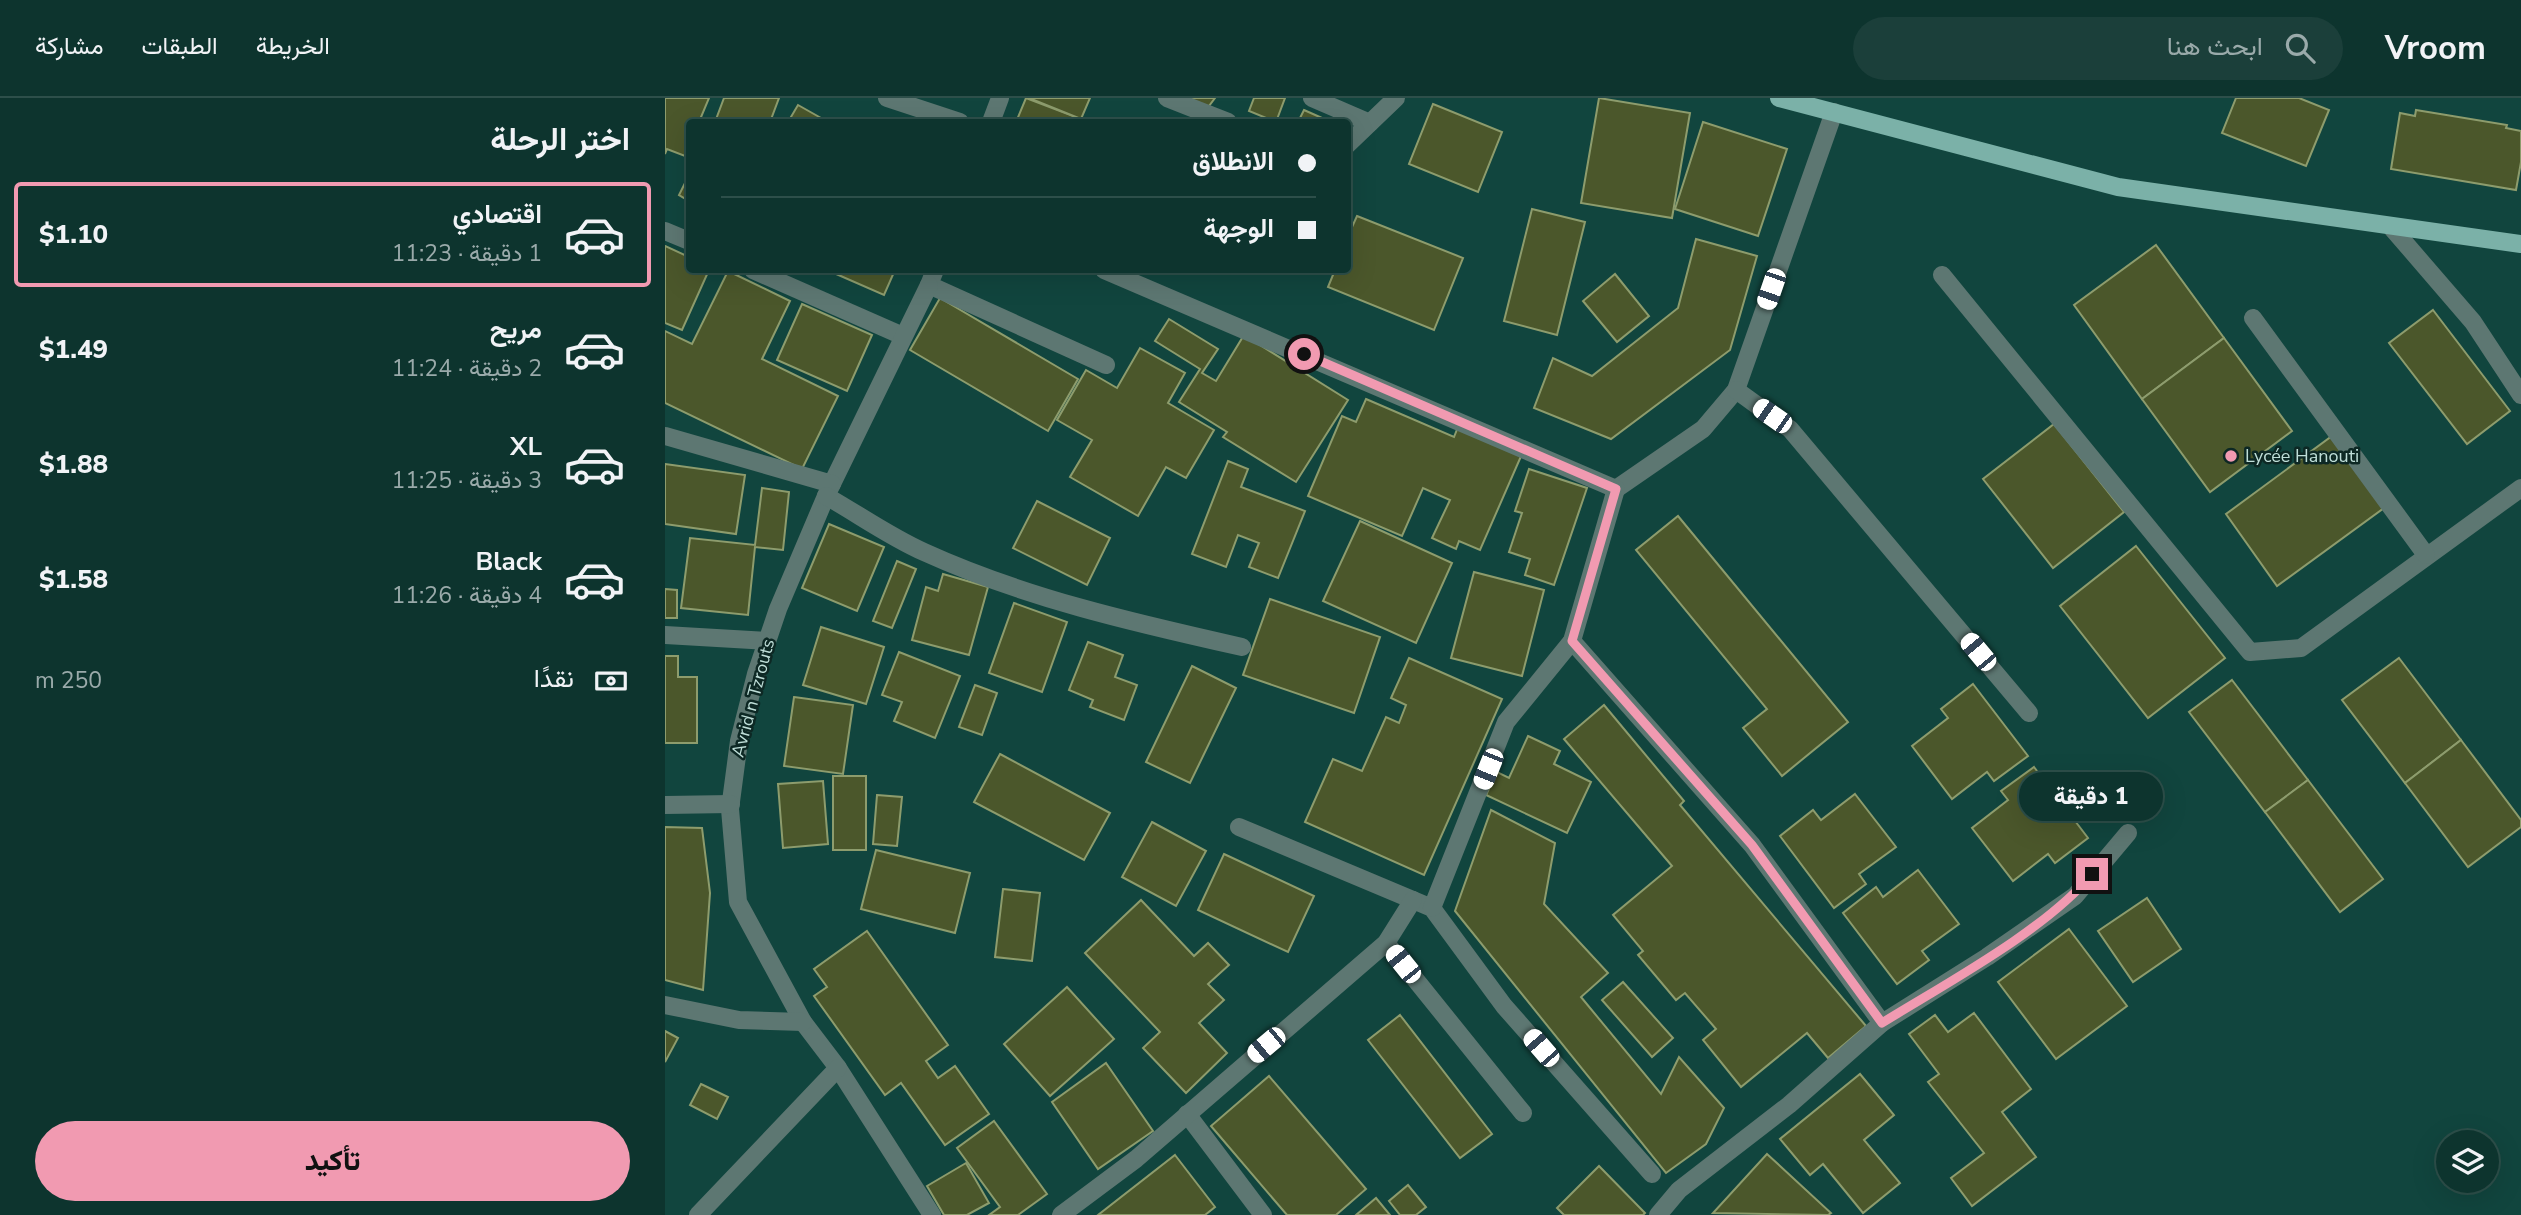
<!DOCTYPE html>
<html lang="ar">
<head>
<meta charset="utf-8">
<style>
	body { margin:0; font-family:"Nunito Sans",Vazirmatn,sans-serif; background:#1b3f3a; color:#f1f3f6; direction:rtl; height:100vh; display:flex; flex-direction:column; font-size:26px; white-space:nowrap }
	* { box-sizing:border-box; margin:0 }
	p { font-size:23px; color:#9aaaaa }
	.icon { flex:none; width:38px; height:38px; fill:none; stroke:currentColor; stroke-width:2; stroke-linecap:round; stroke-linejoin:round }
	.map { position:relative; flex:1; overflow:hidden; direction:ltr }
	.sheet { display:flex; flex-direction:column; background:#0d342e; width:665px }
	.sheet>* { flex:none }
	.hud { position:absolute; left:21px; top:21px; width:665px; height:154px; border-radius:7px; box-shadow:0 7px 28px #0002,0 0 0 2px #2d4f4a; direction:rtl; display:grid; align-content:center; height:154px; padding:0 35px; background:#0d342e }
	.fabs { position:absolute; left:1771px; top:1032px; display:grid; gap:14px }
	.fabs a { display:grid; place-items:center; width:63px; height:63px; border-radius:50%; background:#0d342e; box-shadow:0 7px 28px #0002,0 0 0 2px #2d4f4a; font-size:35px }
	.end { position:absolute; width:32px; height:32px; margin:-16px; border:9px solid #f19ab1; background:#111; box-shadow:0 0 0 4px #111 }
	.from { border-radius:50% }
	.bubble { position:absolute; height:49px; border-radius:24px; background:#0d342e; box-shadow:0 7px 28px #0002,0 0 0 2px #2d4f4a; font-size:23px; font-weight:800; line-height:49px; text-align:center; direction:rtl }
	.car { position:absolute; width:21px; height:42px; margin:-21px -10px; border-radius:9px; box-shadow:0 0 5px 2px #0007; background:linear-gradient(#fff 24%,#345 0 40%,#fff 0 76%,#345 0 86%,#fff 0) }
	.hud b { display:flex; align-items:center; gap:24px; height:66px; font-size:26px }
	.hud b+b { border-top:2px solid #2d4f4a }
	.hud i { width:18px; height:18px; background:#f1f3f6 }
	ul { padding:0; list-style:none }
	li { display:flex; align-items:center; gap:21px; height:105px; margin:0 14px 10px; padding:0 21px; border:4px solid transparent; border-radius:7px }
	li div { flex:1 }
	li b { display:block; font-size:26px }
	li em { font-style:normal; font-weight:800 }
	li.on { border-color:#f19ab1 }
	li>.icon { width:63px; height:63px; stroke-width:1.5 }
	h2 { padding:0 35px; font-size:32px; line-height:84px }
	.pay { display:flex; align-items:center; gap:18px; height:77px; padding:0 35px; font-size:26px }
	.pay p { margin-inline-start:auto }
	.cta { display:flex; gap:14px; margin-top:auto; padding:14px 35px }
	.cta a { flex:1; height:80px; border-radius:42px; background:#f19ab1; color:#111; font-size:28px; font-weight:800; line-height:80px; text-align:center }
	header { display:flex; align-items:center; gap:42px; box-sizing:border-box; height:98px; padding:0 35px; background:#0d342e; border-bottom:2px solid #2d4f4a }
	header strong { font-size:33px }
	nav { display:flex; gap:38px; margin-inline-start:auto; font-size:24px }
	.search { width:490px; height:63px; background:#1b3f3a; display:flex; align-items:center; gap:18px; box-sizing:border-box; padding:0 24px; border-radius:38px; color:#9aaaaa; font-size:26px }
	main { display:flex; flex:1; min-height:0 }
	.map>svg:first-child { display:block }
	.building { fill:#4b572b; stroke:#8d9c6d; stroke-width:2 }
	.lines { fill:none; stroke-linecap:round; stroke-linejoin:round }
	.minor { stroke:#5d7772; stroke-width:18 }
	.major { stroke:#7bb1a8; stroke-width:18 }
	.route { stroke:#f19ab1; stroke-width:9 }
	.poi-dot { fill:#f19ab1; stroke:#0d2824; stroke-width:2.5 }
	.labels { text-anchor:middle; stroke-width:5; stroke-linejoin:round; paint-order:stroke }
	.poi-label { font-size:18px; fill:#bfded8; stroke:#0d2824; text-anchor:start }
	.street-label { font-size:18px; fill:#bfded8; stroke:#0d2824 }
</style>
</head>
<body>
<header>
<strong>Vroom</strong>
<div class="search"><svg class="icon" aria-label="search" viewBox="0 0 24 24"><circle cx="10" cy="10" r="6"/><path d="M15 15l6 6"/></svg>ابحث هنا</div>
<nav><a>الخريطة</a><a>الطبقات</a><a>مشاركة</a></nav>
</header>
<main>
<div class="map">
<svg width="1856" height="1117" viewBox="0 0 1856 1117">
	<rect width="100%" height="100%" fill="#11453e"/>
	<g class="building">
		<path d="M0,0H44L34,24H24V47L20,58L2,51L0,56Z"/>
		<path d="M59,0H114L105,24H50Z"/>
		<path d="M361,0L416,21L415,24H351Z"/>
		<path d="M364,0H425L416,21Z"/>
		<path d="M528,0H550L541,12L526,3Z"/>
		<path d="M589,0H620L611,24L584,13Z"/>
		<path d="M934,0L1025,15L1007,120L916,105Z"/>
		<path d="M1571,0H1634L1664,12L1641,68L1557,35Z"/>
		<path d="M768,6L837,34L813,94L744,66Z"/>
		<path d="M133,7L163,24H123Z"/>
		<path d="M639,12L666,24H633Z"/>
		<path d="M1751,12L1842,27L1841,30L1856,33V64L1851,92L1726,71L1735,15L1750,18Z"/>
		<path d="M1038,24L1122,51L1093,138L1010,111Z"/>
		<path d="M24,77V103L14,97Z"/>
		<path d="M867,111L920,124L892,237L839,223Z"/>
		<path d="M692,118L798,160L769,232L663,189L670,172H682V140Z"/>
		<path d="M1031,141L1092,158L1065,252L946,341L869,310L888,260L927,278L1013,210Z"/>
		<path d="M1491,147L1559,240L1477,301L1409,207Z"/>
		<path d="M0,148L24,159V172H44L17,232L0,225Z"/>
		<path d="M162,172H230L219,197Z"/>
		<path d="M63,173L125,203L97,261L173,298L137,371L0,305V233L27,246Z"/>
		<path d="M950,176L984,218L952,244L918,203Z"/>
		<path d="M275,200L413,281L383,333L245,252Z"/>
		<path d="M137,206L207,237L182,293L112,262Z"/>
		<path d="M1768,212L1845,313L1802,346L1724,245Z"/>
		<path d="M504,221L553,251L537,275L551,283L579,237L683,302L631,384L558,339L562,334L514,304L535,271L490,243Z"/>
		<path d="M1559,240L1627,333L1545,394L1477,301Z"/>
		<path d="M475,250L520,275L503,305L549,332L521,380L501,369L473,418L405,379L427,342L392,322L421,272L452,290Z"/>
		<path d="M701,301L789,339L793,329L857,356L815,452L794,443L791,451L767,440L785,402L758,390L737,438L643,398L677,318L691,324Z"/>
		<path d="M1389,326L1459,414L1388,470L1318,381Z"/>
		<path d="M1667,338L1719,410L1612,488L1561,416Z"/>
		<path d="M563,363L583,371L576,389L640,413L613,480L584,469L594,445L573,437L561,469L527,456Z"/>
		<path d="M0,366L80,377L71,436L0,426Z"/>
		<path d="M864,371L922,390L889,487L860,477L865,461L844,454L857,415L850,413Z"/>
		<path d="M97,390L124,394L118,452L90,449L83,517L16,510L25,440L90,447Z"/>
		<path d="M372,403L445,440L422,487L348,450Z"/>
		<path d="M1013,418L1183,624L1117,678L1078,630L1102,611L971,452Z"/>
		<path d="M695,423L787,465L751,545L658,503Z"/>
		<path d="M164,426L219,449L192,513L137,490Z"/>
		<path d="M1471,448L1560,560L1483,620L1395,508Z"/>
		<path d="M232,463L251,471L227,530L208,523Z"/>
		<path d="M809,474L879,492L857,578L786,560Z"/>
		<path d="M278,476L323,489L304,557L247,542L261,489L273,493Z"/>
		<path d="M0,491L12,492V520H0Z"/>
		<path d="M605,501L715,539L689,615L578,577Z"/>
		<path d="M349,505L402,524L377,594L324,575Z"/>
		<path d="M156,529L219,549L201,606L138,587Z"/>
		<path d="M423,544L458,557L450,579L472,587L459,622L425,609L428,602L404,592Z"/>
		<path d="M234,554L295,578L270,640L229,623L237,604L217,597Z"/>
		<path d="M0,558H13V579H32V645H0Z"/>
		<path d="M744,560L837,601L759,777L640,724L668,661L697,673L721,619L734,625L741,607L726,600Z"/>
		<path d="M1734,560L1796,642L1740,685L1677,602Z"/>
		<path d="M527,568L571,590L525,685L481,664Z"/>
		<path d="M1567,582L1643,682L1600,714L1524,614Z"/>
		<path d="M1308,586L1363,658L1329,683L1322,674L1287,701L1247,648L1283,620L1276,611Z"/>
		<path d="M310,587L332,595L317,637L294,629Z"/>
		<path d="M129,599L188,607L178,676L119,668Z"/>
		<path d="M939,607L1019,703L1015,707L1201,928L1163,960L1142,935L1076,989L1038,942L1051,931L1020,895L1011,902L973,857L978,853L948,817L1007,768L899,641Z"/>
		<path d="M863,638L895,653L889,666L926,684L902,735L821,697L832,674L844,680Z"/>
		<path d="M1796,642L1856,722V729L1803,769L1740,685Z"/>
		<path d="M335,656L445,715L419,762L309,704Z"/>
		<path d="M1369,669L1423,740L1390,765L1383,756L1348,783L1307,730L1343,702L1336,693Z"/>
		<rect x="168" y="678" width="33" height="74"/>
		<path d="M1643,682L1718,781L1675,814L1600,714Z"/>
		<path d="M158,683L163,746L118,750L113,686Z"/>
		<path d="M1190,696L1231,749L1194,776L1201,786L1169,810L1115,738L1148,712L1156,722Z"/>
		<path d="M212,697L237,699L232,748L208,746Z"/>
		<path d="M826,712L890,745L879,806L943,875L916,899L996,996L1014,959L1059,1010L1041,1046L1001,1075L790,813Z"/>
		<path d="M487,724L541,753L511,808L457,779Z"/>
		<path d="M0,729L37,730L45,795L38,892L0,882Z"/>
		<path d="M211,752L305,775L290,835L196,811Z"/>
		<path d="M559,756L649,798L623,854L533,812Z"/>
		<path d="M1253,772L1294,826L1257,853L1264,862L1232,886L1178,815L1211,789L1218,799Z"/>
		<path d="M338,791L375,795L367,863L330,859Z"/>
		<path d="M1482,800L1516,851L1468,884L1433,833Z"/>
		<path d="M476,802L529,858L543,845L564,867L543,886L559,902L534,925L562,955L521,995L478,950L495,934L420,855Z"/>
		<path d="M1404,831L1462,908L1391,961L1333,884Z"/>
		<path d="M202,833L283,947L261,963L273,980L290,968L324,1016L280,1047L236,985L220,997L149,898L162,889L149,871Z"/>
		<path d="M958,884L1008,940L987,959L937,902Z"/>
		<path d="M402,889L449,941L385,998L339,946Z"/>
		<path d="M1309,915L1366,991L1337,1014L1371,1059L1307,1108L1286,1080L1319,1055L1263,984L1274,976L1244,936L1270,917L1283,934Z"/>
		<path d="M735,917L827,1036L795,1060L703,942Z"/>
		<path d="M0,933L13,940L0,964Z"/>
		<path d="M441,965L488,1033L433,1071L387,1004Z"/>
		<path d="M1195,976L1229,1017L1199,1042L1235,1085L1198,1115L1158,1066L1145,1077L1115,1041Z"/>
		<path d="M604,978L701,1091L671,1117H622L546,1028Z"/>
		<path d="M36,986L63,999L52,1021L25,1007Z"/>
		<path d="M329,1023L382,1096L353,1117H324L335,1109L292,1050Z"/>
		<path d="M1102,1056L1166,1115L1163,1117L1048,1115Z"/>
		<path d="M510,1057L550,1109L540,1117H433Z"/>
		<path d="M301,1065L324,1105L302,1117H279L262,1088Z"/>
		<path d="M934,1068L980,1115L978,1117H899L892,1110Z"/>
		<path d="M743,1087L761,1109L751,1117H735L724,1103Z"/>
		<path d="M711,1100L725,1117H691Z"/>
	</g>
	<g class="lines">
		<g class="minor">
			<path d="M222,0L295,24"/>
			<path d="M502,0L563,24"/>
			<path d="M647,0L705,25"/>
			<path d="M326,24L335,0"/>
			<path d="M682,47L731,0"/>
			<path d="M1727,130L1808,224L1856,297"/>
			<path d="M0,133L24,143"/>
			<path d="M88,172L238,238"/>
			<path d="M270,172L264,187L441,267"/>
			<path d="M439,172L951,391L1038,331L1071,292L1169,14"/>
			<path d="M1277,177L1585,554L1636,550L1856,390"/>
			<path d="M264,187L161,398L113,511L91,576L74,643L65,711L73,804L138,924L173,970L267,1117"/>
			<path d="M1588,220L1761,457"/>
			<path d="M1071,292L1125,331L1364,615"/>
			<path d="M0,338L167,386"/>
			<path d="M951,391L907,543L1087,747L1217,925"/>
			<path d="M161,398C193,416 225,439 259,454C360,500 470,525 577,549"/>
			<path d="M0,537L102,543"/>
			<path d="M0,707L66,706"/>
			<path d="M574,729L767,810L839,908L987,1076"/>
			<path d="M767,810L841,624L907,543"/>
			<path d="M721,845L858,1015"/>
			<path d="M0,907L74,922L138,924"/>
			<path d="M522,1016L598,1117"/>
			<path d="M33,1117L173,970"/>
			<path d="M396,1117L471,1061L721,845L748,802"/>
			<path d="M993,1117L1014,1092L1124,1007L1217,925L1322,859L1410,798L1463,735"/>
		</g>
		<path class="major" d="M1114,0L1453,89L1856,146"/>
	</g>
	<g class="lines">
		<path class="route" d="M639,256L951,391L907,543L1087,747L1217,925C1280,886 1381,832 1427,776"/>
	</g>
	<circle class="poi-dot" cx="1566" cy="358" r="7"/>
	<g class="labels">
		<g class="poi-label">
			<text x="1580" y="364">Lycée Hanouti</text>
		</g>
		<g class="street-label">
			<text transform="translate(88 600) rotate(-75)" y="6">Avrid n Tzrouts</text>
		</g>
	</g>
</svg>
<div class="fabs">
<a><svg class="icon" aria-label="layers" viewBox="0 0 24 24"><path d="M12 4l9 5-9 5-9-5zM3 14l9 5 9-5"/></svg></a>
</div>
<i class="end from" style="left:639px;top:256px"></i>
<i class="end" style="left:1427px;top:776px"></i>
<div class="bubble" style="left:1354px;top:674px;width:144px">1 دقيقة</div>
<i class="car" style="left:1106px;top:191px;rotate:199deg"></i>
<i class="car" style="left:1107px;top:318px;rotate:305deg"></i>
<i class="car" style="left:1313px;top:554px;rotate:320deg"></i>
<i class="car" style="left:823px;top:671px;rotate:202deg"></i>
<i class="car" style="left:738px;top:866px;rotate:321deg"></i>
<i class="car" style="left:601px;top:947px;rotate:230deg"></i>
<i class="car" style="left:876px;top:950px;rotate:319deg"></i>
<div class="hud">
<b><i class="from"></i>الانطلاق</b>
<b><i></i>الوجهة</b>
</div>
</div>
<section class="sheet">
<h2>اختر الرحلة</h2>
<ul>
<li class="on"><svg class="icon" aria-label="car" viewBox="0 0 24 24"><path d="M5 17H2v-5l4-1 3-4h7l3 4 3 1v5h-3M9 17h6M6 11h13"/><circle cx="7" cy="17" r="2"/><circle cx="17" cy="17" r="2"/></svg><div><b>اقتصادي</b><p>1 دقيقة · 11:23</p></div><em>$1.10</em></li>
<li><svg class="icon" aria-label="car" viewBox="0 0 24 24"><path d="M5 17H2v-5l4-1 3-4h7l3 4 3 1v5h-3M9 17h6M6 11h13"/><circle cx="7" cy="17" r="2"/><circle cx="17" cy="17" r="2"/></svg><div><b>مريح</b><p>2 دقيقة · 11:24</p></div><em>$1.49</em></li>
<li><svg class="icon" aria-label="car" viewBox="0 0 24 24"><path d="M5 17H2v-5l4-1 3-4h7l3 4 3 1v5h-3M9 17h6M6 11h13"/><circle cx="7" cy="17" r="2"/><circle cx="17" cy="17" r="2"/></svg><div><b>XL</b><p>3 دقيقة · 11:25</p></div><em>$1.88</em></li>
<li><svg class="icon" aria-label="car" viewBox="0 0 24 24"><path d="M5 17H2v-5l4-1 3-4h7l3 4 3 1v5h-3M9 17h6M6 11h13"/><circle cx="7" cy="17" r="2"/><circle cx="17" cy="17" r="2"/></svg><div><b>Black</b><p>4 دقيقة · 11:26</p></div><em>$1.58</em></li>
</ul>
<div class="pay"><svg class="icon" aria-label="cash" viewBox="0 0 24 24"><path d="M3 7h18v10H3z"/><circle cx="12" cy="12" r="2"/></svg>نقدًا<p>250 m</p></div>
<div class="cta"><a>تأكيد</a></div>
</section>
</main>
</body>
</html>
